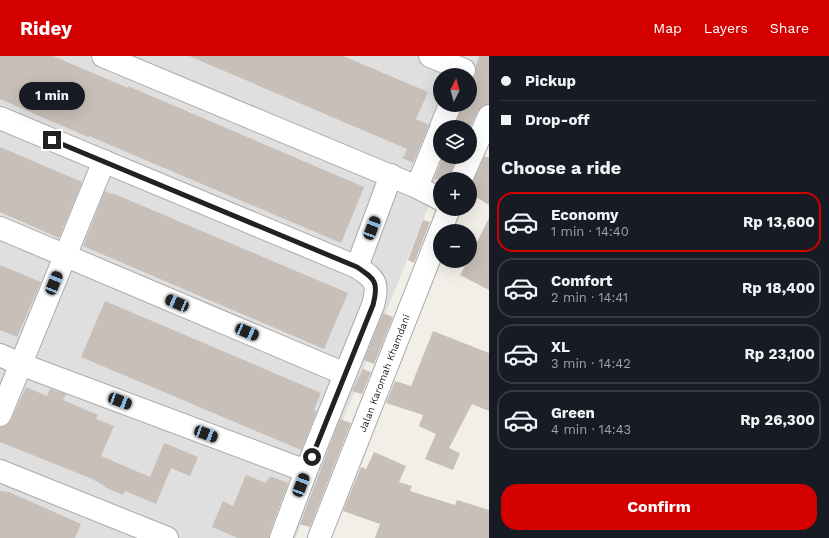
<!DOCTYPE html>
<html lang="en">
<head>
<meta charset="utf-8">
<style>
	body { margin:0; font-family:"Work Sans",sans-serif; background:#242831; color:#f1f3f6; height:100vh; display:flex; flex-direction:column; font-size:15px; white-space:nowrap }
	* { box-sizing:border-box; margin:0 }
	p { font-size:13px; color:#9ea1a6 }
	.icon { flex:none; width:22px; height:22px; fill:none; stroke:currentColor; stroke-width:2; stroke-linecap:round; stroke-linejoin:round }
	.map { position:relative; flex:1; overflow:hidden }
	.drawer { display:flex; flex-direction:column; background:#171b24; width:340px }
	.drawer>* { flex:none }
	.hud { display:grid; align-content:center; height:88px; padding:0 12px; background:#171b24 }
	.needle { width:26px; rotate:6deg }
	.tools { position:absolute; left:433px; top:12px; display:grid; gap:8px }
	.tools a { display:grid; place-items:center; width:44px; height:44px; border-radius:50%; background:#171b24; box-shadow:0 4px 16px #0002; font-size:20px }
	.end { position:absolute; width:18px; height:18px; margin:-9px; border:5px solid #222; background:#fff; box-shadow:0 0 0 2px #fff }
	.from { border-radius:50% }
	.bubble { position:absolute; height:28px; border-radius:14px; background:#171b24; box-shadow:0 4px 16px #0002; font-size:13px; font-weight:700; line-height:28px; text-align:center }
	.car { position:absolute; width:12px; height:24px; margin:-12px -6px; border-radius:5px; box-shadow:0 0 3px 1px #0007; background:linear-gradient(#222 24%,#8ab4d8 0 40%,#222 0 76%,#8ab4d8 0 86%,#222 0) }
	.hud b { display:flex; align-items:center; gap:14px; height:38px; font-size:15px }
	.hud b+b { border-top:1px solid #363941 }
	.hud i { width:10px; height:10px; background:#f1f3f6 }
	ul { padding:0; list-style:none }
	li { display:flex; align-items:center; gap:12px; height:60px; margin:0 8px 6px; padding:0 4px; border:2px solid #363941; border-radius:16px }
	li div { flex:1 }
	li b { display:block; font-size:15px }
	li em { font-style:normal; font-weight:700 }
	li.selected { border-color:#d40000 }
	li>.icon { width:36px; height:36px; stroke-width:1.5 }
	h2 { padding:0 12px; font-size:18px; line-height:48px }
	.button { display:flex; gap:8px; margin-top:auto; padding:8px 12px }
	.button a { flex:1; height:46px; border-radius:16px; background:#d40000; color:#fff; font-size:16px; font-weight:700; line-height:46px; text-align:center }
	header { display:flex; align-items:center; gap:24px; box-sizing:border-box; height:56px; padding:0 20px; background:#d40000; color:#fff }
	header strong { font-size:19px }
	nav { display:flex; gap:22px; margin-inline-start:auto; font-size:14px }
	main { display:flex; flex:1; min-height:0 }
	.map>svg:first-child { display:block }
	.residential { fill:#e0dfdf }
	.building { fill:#c7bfb8 }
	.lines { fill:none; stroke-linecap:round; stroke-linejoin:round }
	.minor-casing { stroke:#a9a9a9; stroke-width:24 }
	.minor { stroke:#fff; stroke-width:22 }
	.route { stroke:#222; stroke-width:5 }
	.labels { text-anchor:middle; stroke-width:3; stroke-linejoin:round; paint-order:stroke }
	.street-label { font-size:10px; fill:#222; stroke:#fff }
</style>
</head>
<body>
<header>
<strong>Ridey</strong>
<nav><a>Map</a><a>Layers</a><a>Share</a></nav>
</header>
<main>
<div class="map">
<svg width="489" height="482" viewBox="0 0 489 482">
	<rect width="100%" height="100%" fill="#f2efe9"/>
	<path class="residential" d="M0,0H488L470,46V19H440V49H469L460,71H440V101H448L296,482H0Z"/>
	<g class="building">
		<path d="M0,0H53L128,32V30L364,131L341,187L89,80L88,81L0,43Z"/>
		<path d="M189,0H343L428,36L416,63L429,69L413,107L400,101H404L407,93Z"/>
		<path d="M479,0H489V48L482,50L478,55L470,72L455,71L462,49H470V29L476,18V10Z"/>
		<path d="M0,91L82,126L59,182L0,156Z"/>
		<path d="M443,101H457L450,118L449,123H434Z"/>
		<path d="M484,101H489V149L470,137V131Z"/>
		<path d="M105,135L111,138L112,137L348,237L324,293L83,190Z"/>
		<path d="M489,162V234L460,219L468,205H470V200Z"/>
		<path d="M423,164L430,166L414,207L408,204Z"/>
		<path d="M0,209L41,226L17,281L0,274Z"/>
		<path d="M105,245L321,337L314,354L317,355L301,394L81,301Z"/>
		<path d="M383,257L393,261L374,308L364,304Z"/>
		<path d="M433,275L489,297V355L472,348L449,392L460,397L453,414L425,403L436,378L419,370L423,359L386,347L395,325L411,330Z"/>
		<path d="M363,313L371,316L362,338L352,335Z"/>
		<path d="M26,331L47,340L50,333L66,338L63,344L98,359L96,363L114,370L101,400L150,421L164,387L198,401L190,420L171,412L156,448L125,435L123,439L105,431V430L90,422L0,386V371L7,369L11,364Z"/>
		<path d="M340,363L351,367L310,471L300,468Z"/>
		<path d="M374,396L406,410L399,426L412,430L410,435L455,449L457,444L489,454V482H375L380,468L343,455L361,411L366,413Z"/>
		<path d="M246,419L266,427L270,420L288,427L269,478V482H238L212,471L223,445L233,450Z"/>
		<path d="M0,435L9,436L81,468L75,482H0Z"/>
	</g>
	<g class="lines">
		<defs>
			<g id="minor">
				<path d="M103,0L417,131L440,75"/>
				<path d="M430,0L464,14"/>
				<path d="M0,62L357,211C375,223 379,226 373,249L306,415L281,482"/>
				<path d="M441,71L450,49"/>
				<path d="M461,123L489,60"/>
				<path d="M417,131L440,143"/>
				<path d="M0,172L345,318"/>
				<path d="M357,211L391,119"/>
				<path d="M0,299L20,308L306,415"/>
				<path d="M0,359L104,105"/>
				<path d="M0,415L167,482"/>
				<path d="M319,482L449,153"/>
			</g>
		</defs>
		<use href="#minor" class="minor-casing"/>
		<use href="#minor" class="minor"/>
	</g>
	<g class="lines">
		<path class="route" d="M52,84L357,211C375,223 379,226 373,249L312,401"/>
	</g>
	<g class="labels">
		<g class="street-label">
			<text transform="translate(384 317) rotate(-69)" y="4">Jalan Karomah Khamdani</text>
		</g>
	</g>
</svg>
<div class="tools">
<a><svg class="needle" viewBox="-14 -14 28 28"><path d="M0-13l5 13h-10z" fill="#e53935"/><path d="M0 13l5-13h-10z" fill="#9ea1a6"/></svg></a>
<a><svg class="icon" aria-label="layers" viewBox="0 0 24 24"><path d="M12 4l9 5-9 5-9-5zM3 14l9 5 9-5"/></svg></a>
<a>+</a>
<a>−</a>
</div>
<i class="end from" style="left:312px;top:401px"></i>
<i class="end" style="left:52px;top:84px"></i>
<div class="bubble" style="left:19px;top:26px;width:66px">1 min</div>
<i class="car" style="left:372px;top:172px;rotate:21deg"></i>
<i class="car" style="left:54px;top:227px;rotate:22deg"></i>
<i class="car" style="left:177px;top:247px;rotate:293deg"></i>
<i class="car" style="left:247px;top:276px;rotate:113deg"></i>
<i class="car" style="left:120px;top:345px;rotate:111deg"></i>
<i class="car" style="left:206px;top:378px;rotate:111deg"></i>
<i class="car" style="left:301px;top:429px;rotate:21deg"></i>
</div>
<section class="drawer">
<div class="hud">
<b><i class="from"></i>Pickup</b>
<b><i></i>Drop-off</b>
</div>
<h2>Choose a ride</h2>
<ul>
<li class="selected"><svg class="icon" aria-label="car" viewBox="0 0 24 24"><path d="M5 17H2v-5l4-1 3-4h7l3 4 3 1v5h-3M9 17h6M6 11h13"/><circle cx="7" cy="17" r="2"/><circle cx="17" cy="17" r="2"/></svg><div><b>Economy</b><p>1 min · 14:40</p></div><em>Rp 13,600</em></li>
<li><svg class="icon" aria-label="car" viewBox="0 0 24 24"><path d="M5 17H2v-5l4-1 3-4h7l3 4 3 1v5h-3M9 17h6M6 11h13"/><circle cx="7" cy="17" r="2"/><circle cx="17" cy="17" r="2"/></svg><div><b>Comfort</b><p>2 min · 14:41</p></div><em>Rp 18,400</em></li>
<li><svg class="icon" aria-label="car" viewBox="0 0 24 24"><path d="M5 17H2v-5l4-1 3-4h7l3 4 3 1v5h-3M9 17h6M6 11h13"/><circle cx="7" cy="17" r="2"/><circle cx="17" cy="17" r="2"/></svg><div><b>XL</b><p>3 min · 14:42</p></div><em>Rp 23,100</em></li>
<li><svg class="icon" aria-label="car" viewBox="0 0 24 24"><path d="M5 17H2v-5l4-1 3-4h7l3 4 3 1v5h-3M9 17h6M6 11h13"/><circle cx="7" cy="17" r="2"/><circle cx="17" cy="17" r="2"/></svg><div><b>Green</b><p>4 min · 14:43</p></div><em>Rp 26,300</em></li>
</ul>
<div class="button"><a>Confirm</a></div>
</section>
</main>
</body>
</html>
